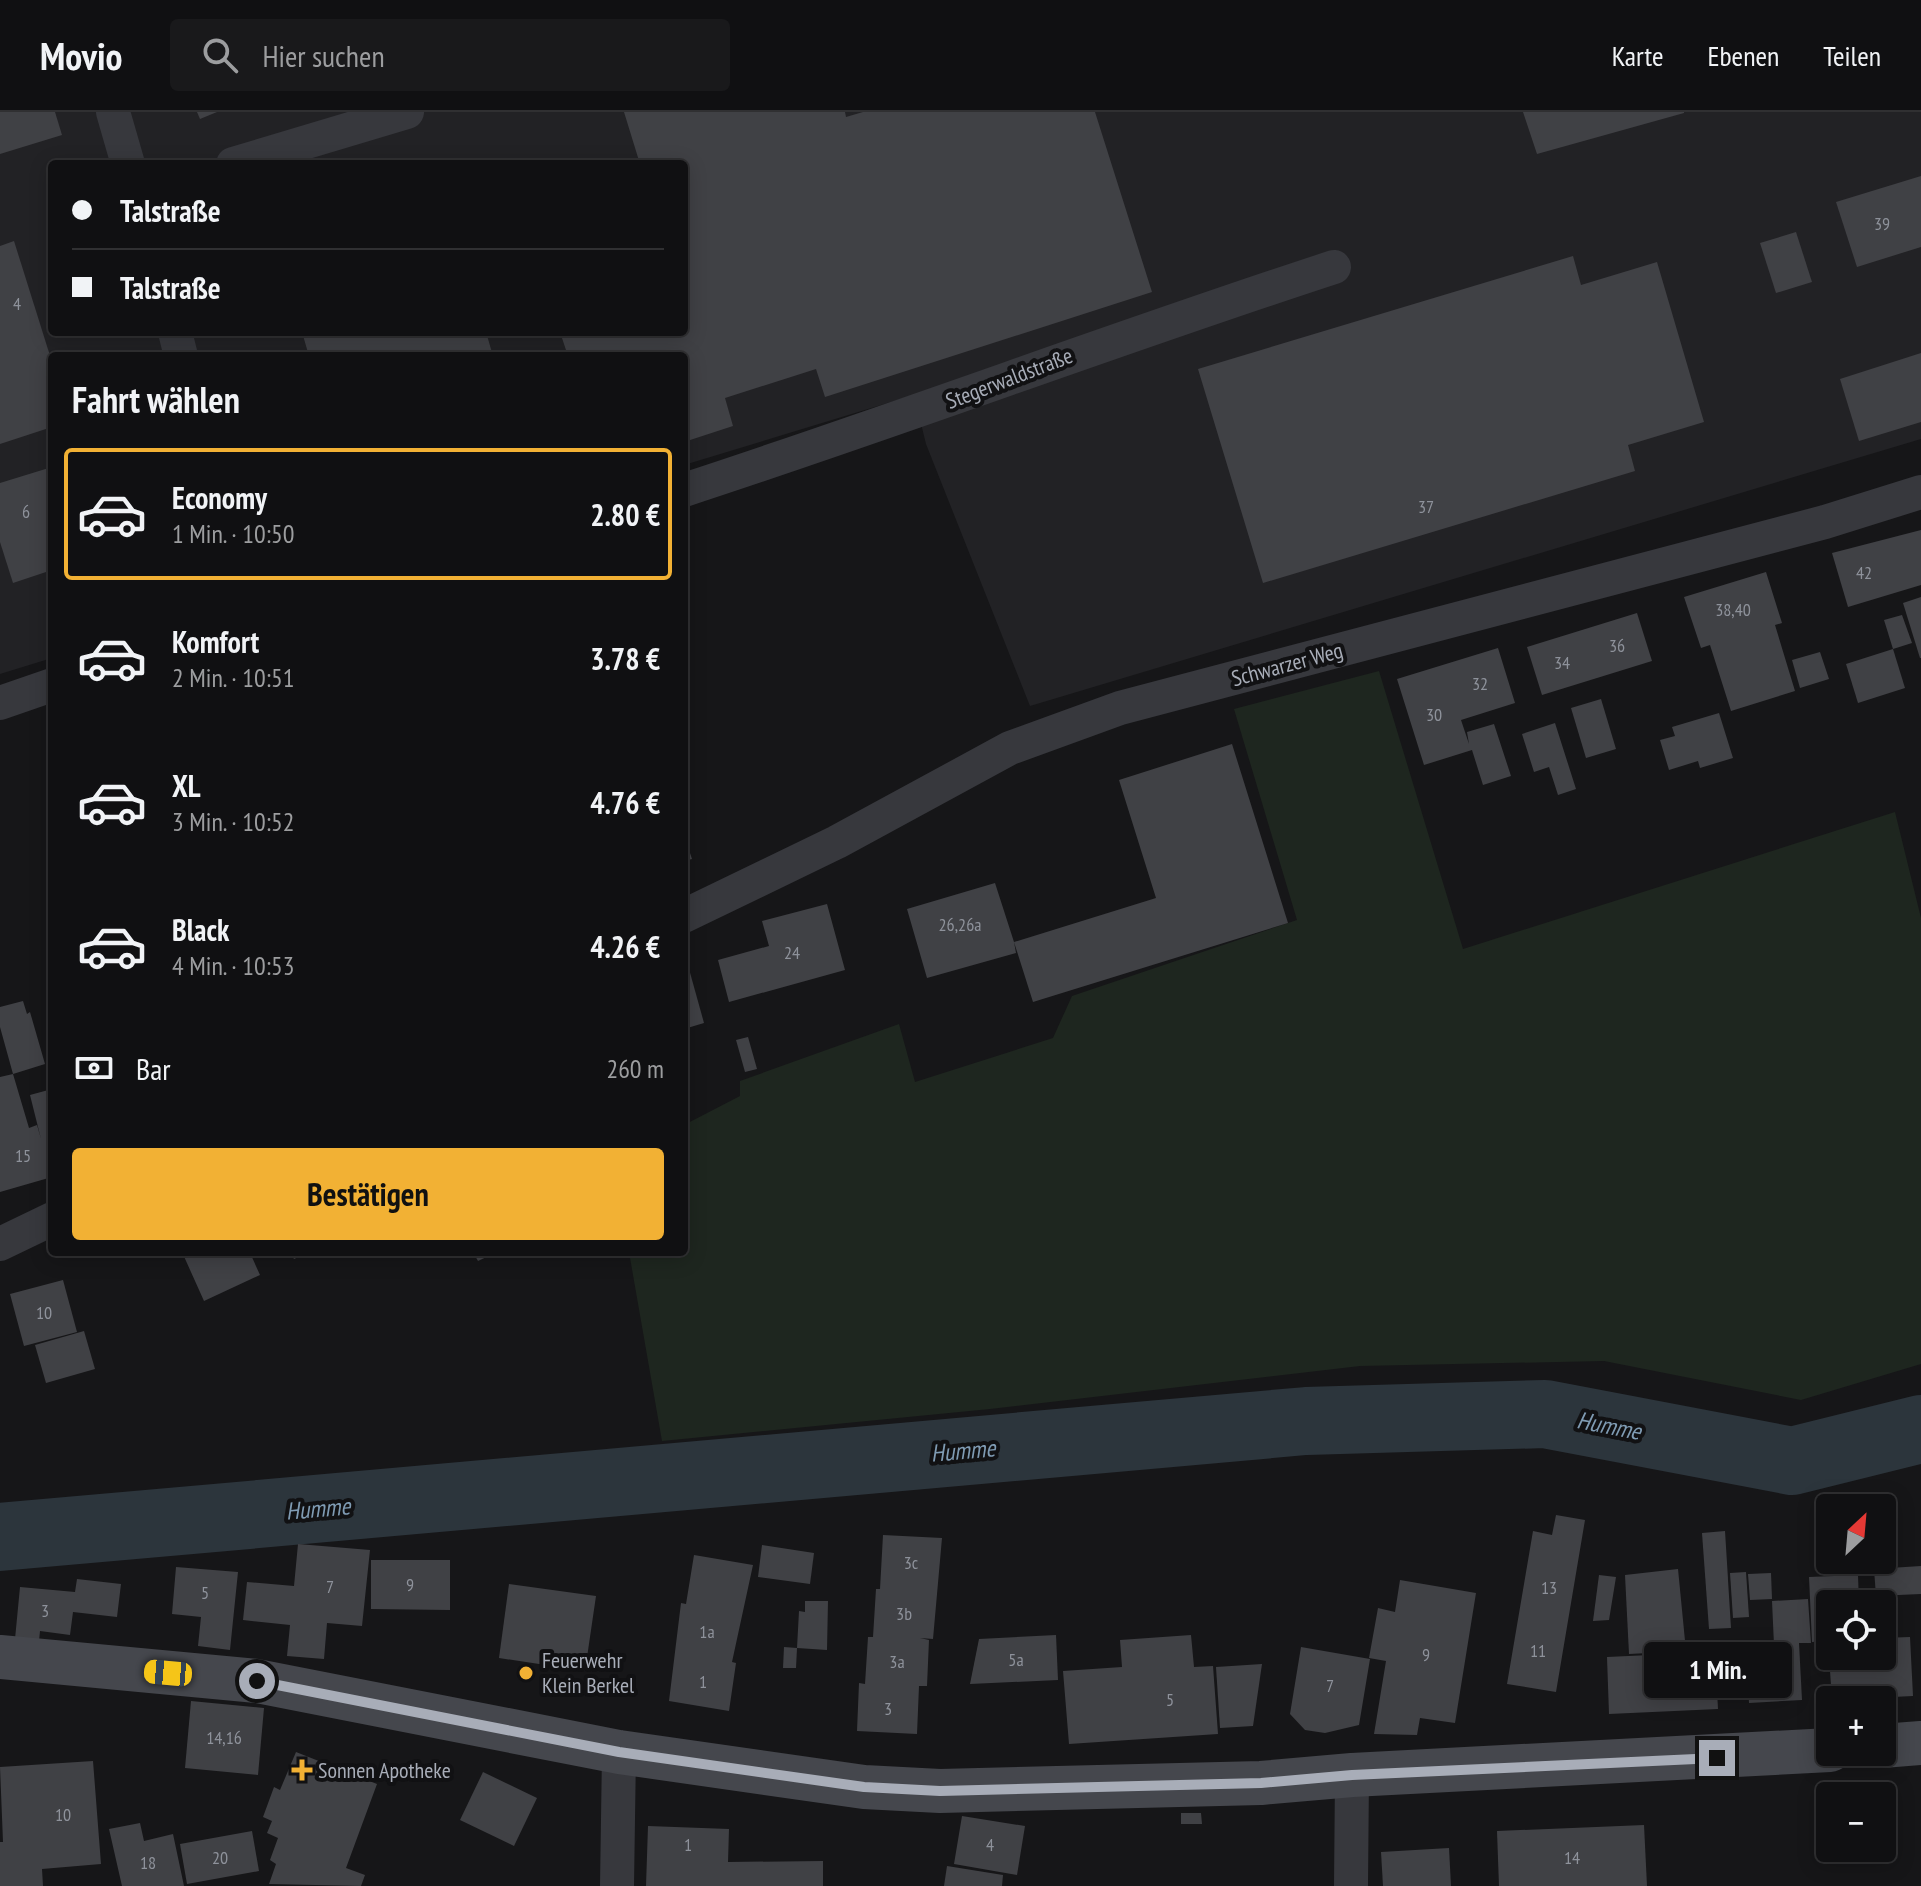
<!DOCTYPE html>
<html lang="de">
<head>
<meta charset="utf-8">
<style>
	body { margin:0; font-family:"PT Sans Narrow",sans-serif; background:#19191b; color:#f1f3f6; height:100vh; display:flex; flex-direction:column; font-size:30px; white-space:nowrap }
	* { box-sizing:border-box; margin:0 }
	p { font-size:26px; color:#9c9d9f }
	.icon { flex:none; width:44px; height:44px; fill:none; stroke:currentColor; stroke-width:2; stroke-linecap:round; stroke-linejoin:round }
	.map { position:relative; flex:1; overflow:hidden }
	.panel { position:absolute; left:48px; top:240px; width:640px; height:904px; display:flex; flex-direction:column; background:#101012; border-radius:8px; box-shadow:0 4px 20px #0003,0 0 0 2px #303032 }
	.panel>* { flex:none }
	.hud { position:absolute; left:48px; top:48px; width:640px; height:176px; border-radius:8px; box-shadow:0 4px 20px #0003,0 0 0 2px #303032; display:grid; align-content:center; height:176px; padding:0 24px; background:#101012 }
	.needle { width:52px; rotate:26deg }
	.controls { position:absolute; left:1816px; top:1382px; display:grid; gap:16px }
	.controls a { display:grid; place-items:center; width:80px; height:80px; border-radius:8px; background:#101012; box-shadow:0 4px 20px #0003,0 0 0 2px #303032; font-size:40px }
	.end { position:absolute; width:36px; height:36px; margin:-18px; border:10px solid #a8adb8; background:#111; box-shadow:0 0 0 4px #111 }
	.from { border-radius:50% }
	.bubble { position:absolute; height:56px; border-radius:8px; background:#101012; box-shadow:0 4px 20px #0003,0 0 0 2px #303032; font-size:26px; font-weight:700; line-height:56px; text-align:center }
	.car { position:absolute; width:24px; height:48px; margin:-24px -12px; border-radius:10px; box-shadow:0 0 6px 2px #0007; background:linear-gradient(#f5c518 24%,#345 0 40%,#f5c518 0 76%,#345 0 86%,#f5c518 0) }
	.hud b { display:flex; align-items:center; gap:28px; height:76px; font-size:30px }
	.hud b+b { border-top:2px solid #303032 }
	.hud i { width:20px; height:20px; background:#f1f3f6 }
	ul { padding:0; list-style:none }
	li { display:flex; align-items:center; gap:24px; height:132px; margin:0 16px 12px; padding:0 8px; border:4px solid transparent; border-radius:8px }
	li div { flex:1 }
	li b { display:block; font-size:30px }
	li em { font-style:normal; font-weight:700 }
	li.on { border-color:#f2b134 }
	li>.icon { width:72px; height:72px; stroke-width:1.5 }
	h2 { padding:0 24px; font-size:36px; line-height:96px }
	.pay { display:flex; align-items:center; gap:20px; height:88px; padding:0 24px; font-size:30px }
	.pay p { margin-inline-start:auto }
	.action { display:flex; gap:16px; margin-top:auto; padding:16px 24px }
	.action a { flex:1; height:92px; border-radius:8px; background:#f2b134; color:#111; font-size:32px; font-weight:700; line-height:92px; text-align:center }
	header { display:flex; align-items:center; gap:48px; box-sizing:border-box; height:112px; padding:0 40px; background:#101012; border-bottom:2px solid #303032 }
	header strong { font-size:38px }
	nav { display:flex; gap:44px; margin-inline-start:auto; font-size:28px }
	.search { width:560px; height:72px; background:#19191b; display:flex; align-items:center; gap:20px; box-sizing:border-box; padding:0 28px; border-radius:8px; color:#9c9d9f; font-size:30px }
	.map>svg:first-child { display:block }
	.built { fill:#222225; fill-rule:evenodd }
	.green { fill:#1e261f }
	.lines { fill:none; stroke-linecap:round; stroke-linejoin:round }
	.river { stroke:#2c353c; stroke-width:68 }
	.building { fill:#404145 }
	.street { stroke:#37383d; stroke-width:34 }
	.secondary { stroke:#45474d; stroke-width:44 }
	.route { stroke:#a8adb8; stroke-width:10 }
	.poi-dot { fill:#f2b134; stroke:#111113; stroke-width:3 }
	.labels { text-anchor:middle; stroke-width:8; stroke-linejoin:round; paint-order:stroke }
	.number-label { font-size:18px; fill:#8e929b }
	.street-label { font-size:22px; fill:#a8adb8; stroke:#111113 }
	.poi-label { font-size:22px; fill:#a8adb8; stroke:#111113; text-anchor:start }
	.water-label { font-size:24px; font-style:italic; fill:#7f9bb3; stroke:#111113 }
</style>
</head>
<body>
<header>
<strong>Movio</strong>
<div class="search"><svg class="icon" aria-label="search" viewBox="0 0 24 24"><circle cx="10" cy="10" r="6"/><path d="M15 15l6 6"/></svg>Hier suchen</div>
<nav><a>Karte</a><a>Ebenen</a><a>Teilen</a></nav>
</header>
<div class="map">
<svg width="1921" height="1774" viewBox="0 0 1921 1774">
	<rect width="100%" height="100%" fill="#161618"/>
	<path class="built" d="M0,0H1921V327L1030,594L926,332L914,283L684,353V244H52V546L0,562ZM52,52H684V220H52Z"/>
	<path class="green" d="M1379,559L1463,837L1895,700L1921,806V1252L1801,1288L1604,1249L1360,1254L990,1297L662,1329L629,1140H684V1013L740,984V969L899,912L915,970L1053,926L1072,884L1297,808L1234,597Z"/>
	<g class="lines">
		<path class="river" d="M0,1425L1306,1309L1545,1302L1792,1349L1921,1317"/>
	</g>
	<g class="building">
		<path d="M0,0H55L62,23L0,42Z"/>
		<path d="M197,0H217L200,7Z"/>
		<path d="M624,0H845L846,5L863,0H1095L1152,180L825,285L816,257L725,286L733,314L684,330V244H568L560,220H684V52H640Z"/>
		<path d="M1523,0H1684V1L1537,42Z"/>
		<path d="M1921,64V135L1857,155L1836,90Z"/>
		<path d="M1796,120L1812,170L1776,181L1760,131Z"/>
		<path d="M14,129L52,250V315L0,332V134Z"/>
		<path d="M1573,144L1581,173L1657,150L1704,310L1628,333L1635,359L1263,471L1198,257Z"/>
		<path d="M302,220H486L493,244H309Z"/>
		<path d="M1921,241V310L1859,329L1840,267Z"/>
		<path d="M52,355V458L13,471L0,430V371Z"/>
		<path d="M1921,418V473L1848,495L1832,441Z"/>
		<path d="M1766,460L1782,511L1775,513L1795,579L1731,599L1710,533L1701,536L1684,485Z"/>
		<path d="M1921,485V546H1920L1903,491Z"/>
		<path d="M1637,501L1652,549L1542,583L1527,535Z"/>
		<path d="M1902,503L1912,531L1893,537L1884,508Z"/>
		<path d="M1498,536L1515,591L1461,608L1469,632L1467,620L1494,612L1511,664L1483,673L1472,638L1424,653L1397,567Z"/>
		<path d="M1893,537L1905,576L1858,591L1846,552Z"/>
		<path d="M1820,540L1829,567L1800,576L1792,548Z"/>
		<path d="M1601,587L1616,637L1586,646L1571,596Z"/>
		<path d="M1719,601L1733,646L1700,656L1698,649L1669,658L1660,628L1675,624L1672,615Z"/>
		<path d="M1555,611L1576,677L1558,683L1549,655L1534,660L1522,622Z"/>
		<path d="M1232,632L1288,811L1033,890L1014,830L1016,841L927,866L907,797L995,771L1014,830L1156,786L1119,668Z"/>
		<path d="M684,723L692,747L684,749Z"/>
		<path d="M827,792L845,858L729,890L718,848L769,834L762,809Z"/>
		<path d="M689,857L704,911L684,917V858Z"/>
		<path d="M23,889L27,902L30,900L45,952L13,962L0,915V895Z"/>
		<path d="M748,925L757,957L745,960L736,928Z"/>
		<path d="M13,962L29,1016L37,1013L41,1027L30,983L52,977V1065L0,1080V965Z"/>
		<path d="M182,1140H257L251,1143L260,1163L204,1189Z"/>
		<path d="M290,1140H310L294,1147Z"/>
		<path d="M473,1140H497L478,1149Z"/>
		<path d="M63,1168L77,1220L24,1234L10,1182Z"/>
		<path d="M84,1219L95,1257L46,1271L35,1233Z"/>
		<path d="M1556,1403L1585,1408L1556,1580L1507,1572L1533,1419L1552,1423Z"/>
		<path d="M1725,1419L1731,1516L1709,1517L1702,1421Z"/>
		<path d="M883,1423L942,1426L933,1527L920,1526L929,1528L927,1574H919L917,1622L857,1619L859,1571L865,1572L868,1525H873L876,1477H880Z"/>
		<path d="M298,1432L370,1438L362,1514L327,1511L324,1547L287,1544L290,1513L243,1508L247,1470L294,1474Z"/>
		<path d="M762,1433L814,1441L810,1472L758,1465Z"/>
		<path d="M694,1443L753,1453L732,1550L736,1551L729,1599L669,1589L681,1491L686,1492Z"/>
		<path d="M371,1448H450V1498L371,1497Z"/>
		<path d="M1921,1454V1482L1876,1484L1874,1457Z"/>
		<path d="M176,1455L238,1460L230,1538L198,1534L201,1505L172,1502Z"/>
		<path d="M1678,1457L1686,1539L1629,1542L1625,1463Z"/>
		<path d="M1746,1460L1749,1505L1733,1506L1730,1461Z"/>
		<path d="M1771,1461L1772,1487L1750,1488L1748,1462Z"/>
		<path d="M1599,1463L1616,1465L1609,1508L1593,1509Z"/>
		<path d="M1858,1463L1859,1492H1830V1529L1812,1530L1809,1465Z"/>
		<path d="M77,1467L121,1472L117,1505L73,1500L70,1523L40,1519L39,1529L15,1527L20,1475L75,1480Z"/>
		<path d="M1400,1468L1476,1481L1455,1611L1420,1606L1417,1623L1374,1622L1386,1549L1369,1546L1378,1496L1395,1500Z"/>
		<path d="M509,1472L596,1484L585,1559L499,1546Z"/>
		<path d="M1808,1487L1811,1531H1799L1802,1588L1749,1591L1746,1534L1774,1533L1772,1489Z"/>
		<path d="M805,1489H828L827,1538L797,1536L799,1499L805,1500Z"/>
		<path d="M1056,1523L1058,1568L970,1572L979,1527Z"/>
		<path d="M1191,1523L1194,1555L1213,1554L1218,1622L1069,1632L1063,1559L1122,1555L1120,1528Z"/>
		<path d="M1910,1525L1913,1584L1832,1588L1829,1544H1882V1526Z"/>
		<path d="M784,1535L797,1536L796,1556H783Z"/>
		<path d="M1301,1535L1370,1547L1359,1613L1325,1621L1305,1618L1290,1602Z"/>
		<path d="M1715,1540L1718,1597L1609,1602L1607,1545Z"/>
		<path d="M1262,1552L1253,1614L1220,1616L1216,1555Z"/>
		<path d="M191,1589L264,1596L258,1663L185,1656Z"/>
		<path d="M296,1640L377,1672L346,1756L365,1763L361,1774L269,1772L276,1752L270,1748L278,1726L267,1721L272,1709L263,1705L274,1675L280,1678Z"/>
		<path d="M93,1649L101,1752L42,1757L43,1774H0V1730H3L0,1655Z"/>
		<path d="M483,1660L537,1686L514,1734L460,1708Z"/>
		<path d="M1181,1701H1201L1202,1712H1181Z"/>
		<path d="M962,1704L1025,1714L1017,1763L954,1752Z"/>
		<path d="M140,1711L144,1729L173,1722L184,1774H122L109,1717Z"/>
		<path d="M1644,1713L1647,1774H1499L1497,1719Z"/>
		<path d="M648,1714L729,1717L728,1750L823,1749V1774H646Z"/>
		<path d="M252,1719L259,1759L187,1772L180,1732Z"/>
		<path d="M1449,1736L1451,1774H1383L1381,1740Z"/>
		<path d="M947,1754L1003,1763L1002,1774H944Z"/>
	</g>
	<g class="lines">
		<g class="street">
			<path d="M113,0L128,52"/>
			<path d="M233,52L407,0"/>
			<path d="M175,220L181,244"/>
			<path d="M684,378C902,307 1116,226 1334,155"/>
			<path d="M0,591L52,573"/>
			<path d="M684,804L837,730L1010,636L1120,596L1825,410L1921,380"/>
			<path d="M0,1132L52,1107"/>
			<path d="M617,1774L619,1640"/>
			<path d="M1351,1774L1352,1663"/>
		</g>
		<g class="secondary">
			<path d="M0,1545L257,1569L619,1640L864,1675L940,1679L1261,1671L1352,1663L1830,1638"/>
			<path d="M1882,1634L1921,1631"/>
		</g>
	</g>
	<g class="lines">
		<path class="route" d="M257,1569L619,1640L864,1675L940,1679L1261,1671L1352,1663L1717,1646"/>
	</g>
	<g class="poi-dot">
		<circle cx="526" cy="1561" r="8"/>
		<path d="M298 1646h8v8h8v8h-8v8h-8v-8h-8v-8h8z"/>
	</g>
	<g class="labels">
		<g class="number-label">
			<text x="1882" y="118">39</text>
			<text x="17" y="198">4</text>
			<text x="1426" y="401">37</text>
			<text x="26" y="406">6</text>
			<text x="1864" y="467">42</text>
			<text x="1733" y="504">38,40</text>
			<text x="1617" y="540">36</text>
			<text x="1562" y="557">34</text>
			<text x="1480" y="578">32</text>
			<text x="1434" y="609">30</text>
			<text x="960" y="819">26,26a</text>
			<text x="792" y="847">24</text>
			<text x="23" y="1050">15</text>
			<text x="44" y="1207">10</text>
			<text x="911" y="1457">3c</text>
			<text x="410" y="1479">9</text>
			<text x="330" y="1481">7</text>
			<text x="1549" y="1482">13</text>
			<text x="205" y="1487">5</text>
			<text x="45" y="1505">3</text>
			<text x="904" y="1508">3b</text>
			<text x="707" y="1526">1a</text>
			<text x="1538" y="1545">11</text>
			<text x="1426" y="1549">9</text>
			<text x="1016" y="1554">5a</text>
			<text x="897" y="1556">3a</text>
			<text x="703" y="1576">1</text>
			<text x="1330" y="1580">7</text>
			<text x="1170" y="1594">5</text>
			<text x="888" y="1603">3</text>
			<text x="224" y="1632">14,16</text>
			<text x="63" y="1709">10</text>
			<text x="688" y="1739">1</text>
			<text x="990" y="1739">4</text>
			<text x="220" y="1752">20</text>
			<text x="1572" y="1752">14</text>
			<text x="148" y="1757">18</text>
		</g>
		<g class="street-label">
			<text transform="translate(1009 266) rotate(-21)" y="8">Stegerwaldstraße</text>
			<text transform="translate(1287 552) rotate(-15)" y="8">Schwarzer Weg</text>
		</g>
		<g class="poi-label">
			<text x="542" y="1556">Feuerwehr<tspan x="542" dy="25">Klein Berkel</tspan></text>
			<text x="318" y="1666">Sonnen Apotheke</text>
		</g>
		<g class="water-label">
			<text transform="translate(1609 1314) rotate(11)" y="8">Humme</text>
			<text transform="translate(963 1339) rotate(-5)" y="8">Humme</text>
			<text transform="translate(318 1397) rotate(-5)" y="8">Humme</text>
		</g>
	</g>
</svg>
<div class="controls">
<a><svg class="needle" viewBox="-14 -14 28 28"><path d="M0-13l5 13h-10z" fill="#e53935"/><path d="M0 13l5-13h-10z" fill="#9c9d9f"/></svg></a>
<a><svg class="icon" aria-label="locate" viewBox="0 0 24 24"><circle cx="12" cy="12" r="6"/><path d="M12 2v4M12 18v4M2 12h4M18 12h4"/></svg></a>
<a>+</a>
<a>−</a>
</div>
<i class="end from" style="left:257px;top:1569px"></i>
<i class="end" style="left:1717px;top:1646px"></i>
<div class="bubble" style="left:1644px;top:1530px;width:148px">1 Min.</div>
<i class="car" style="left:168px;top:1561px;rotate:275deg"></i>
<div class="hud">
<b><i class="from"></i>Talstraße</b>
<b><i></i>Talstraße</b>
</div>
<section class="panel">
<h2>Fahrt wählen</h2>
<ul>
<li class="on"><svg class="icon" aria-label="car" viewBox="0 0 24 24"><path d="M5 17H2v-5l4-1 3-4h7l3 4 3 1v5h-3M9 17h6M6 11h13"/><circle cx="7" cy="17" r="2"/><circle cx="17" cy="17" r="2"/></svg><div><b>Economy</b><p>1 Min. · 10:50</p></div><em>2.80 €</em></li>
<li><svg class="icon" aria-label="car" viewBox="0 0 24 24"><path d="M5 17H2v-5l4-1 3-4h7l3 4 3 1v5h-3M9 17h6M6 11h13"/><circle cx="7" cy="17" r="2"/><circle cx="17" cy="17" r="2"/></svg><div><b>Komfort</b><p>2 Min. · 10:51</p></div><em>3.78 €</em></li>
<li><svg class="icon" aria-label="car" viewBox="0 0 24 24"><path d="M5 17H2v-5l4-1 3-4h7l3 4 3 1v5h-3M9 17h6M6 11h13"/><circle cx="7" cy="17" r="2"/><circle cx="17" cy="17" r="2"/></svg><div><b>XL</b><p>3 Min. · 10:52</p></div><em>4.76 €</em></li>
<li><svg class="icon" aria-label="car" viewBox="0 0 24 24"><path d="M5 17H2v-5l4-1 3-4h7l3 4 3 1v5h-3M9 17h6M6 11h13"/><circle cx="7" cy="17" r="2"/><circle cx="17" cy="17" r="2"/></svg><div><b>Black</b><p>4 Min. · 10:53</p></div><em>4.26 €</em></li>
</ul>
<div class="pay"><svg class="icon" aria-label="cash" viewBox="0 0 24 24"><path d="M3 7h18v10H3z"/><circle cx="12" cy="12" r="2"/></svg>Bar<p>260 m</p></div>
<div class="action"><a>Bestätigen</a></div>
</section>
</div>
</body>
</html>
